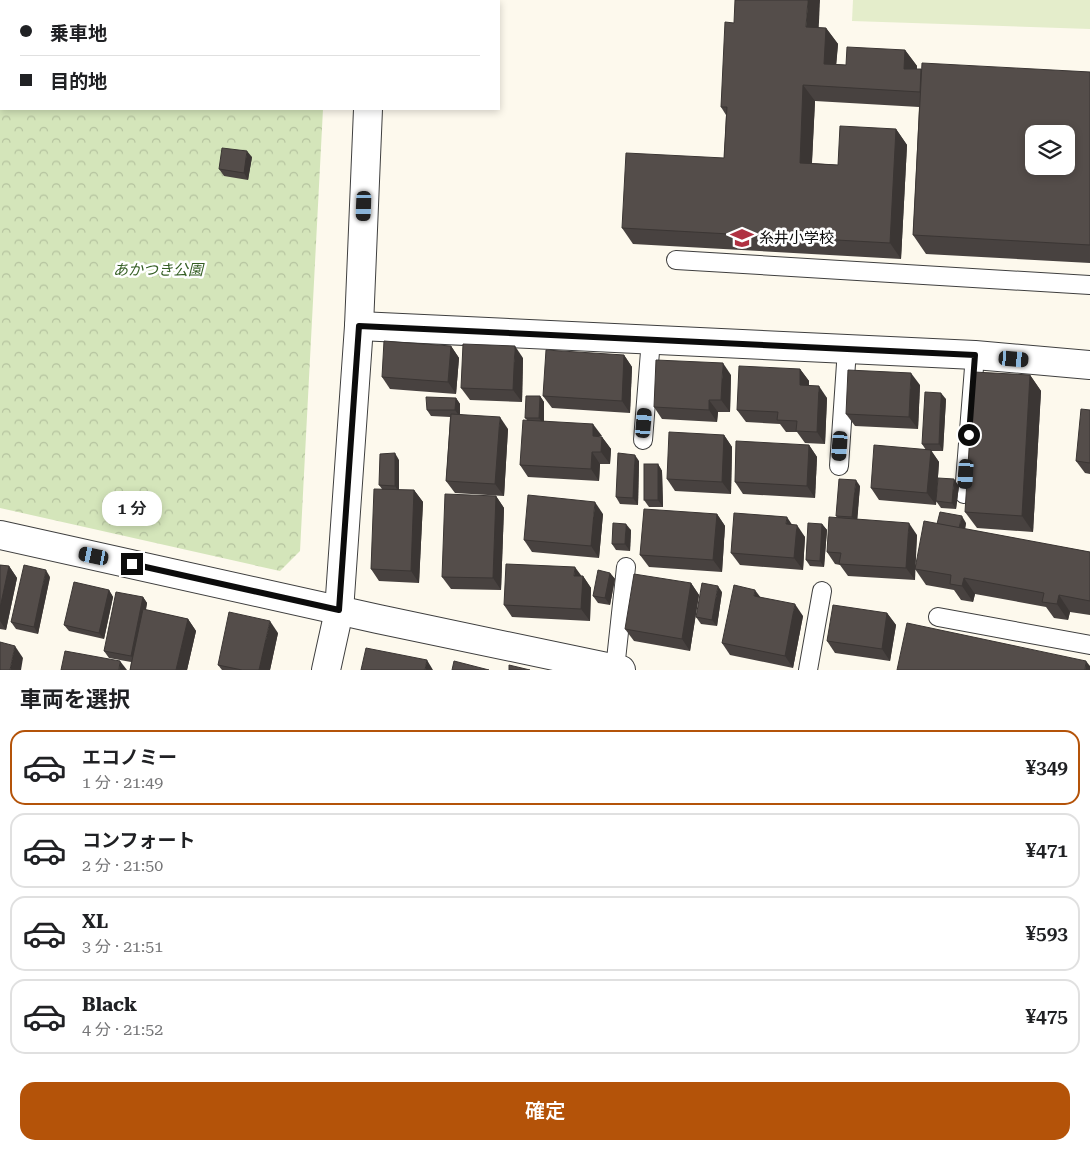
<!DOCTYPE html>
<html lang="ja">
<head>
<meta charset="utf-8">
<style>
	body { margin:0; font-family:"Roboto Serif","Noto Sans JP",serif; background:#f6f6f6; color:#202124; height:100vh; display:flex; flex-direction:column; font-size:19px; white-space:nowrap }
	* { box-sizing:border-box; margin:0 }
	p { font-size:16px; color:#757577 }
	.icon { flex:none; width:28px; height:28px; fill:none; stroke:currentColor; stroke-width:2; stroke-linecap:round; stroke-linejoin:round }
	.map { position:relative; height:670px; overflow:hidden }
	.sheet { display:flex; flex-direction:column; background:#fff; flex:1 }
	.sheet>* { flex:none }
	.hud { position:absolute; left:0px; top:0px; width:500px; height:110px; box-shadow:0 2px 8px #0003; display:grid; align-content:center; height:110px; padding:0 20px; background:#fff }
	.controls { position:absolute; left:1025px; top:125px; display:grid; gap:10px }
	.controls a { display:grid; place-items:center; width:50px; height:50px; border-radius:10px; background:#fff; box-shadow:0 2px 8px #0003; font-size:25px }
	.end { position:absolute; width:22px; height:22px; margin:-11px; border:6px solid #0c0c0c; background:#fff; box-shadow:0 0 0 2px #fff }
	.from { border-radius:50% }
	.bubble { position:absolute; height:35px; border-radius:15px; background:#fff; box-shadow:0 2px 8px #0003; font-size:16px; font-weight:600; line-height:35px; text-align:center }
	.car { position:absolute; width:15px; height:30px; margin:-15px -8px; border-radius:6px; box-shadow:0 0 4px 1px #0007; background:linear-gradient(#222 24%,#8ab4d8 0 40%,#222 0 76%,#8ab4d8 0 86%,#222 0) }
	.hud b { display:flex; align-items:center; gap:18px; height:48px; font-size:19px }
	.hud b+b { border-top:1px solid #e0e0e0 }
	.hud i { width:12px; height:12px; background:#202124 }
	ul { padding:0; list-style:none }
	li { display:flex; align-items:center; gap:15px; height:75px; margin:0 10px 8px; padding:0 10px; border:2px solid #e0e0e0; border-radius:15px }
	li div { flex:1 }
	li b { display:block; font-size:19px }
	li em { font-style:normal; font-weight:600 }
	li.on { border-color:#b45309 }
	li>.icon { width:45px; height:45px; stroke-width:1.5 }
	h2 { padding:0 20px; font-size:22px; line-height:60px }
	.button { display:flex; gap:10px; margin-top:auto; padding:10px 20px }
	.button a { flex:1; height:58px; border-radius:15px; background:#b45309; color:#fff; font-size:20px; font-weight:600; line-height:58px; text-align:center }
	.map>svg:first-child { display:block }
	.park { fill:url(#park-crowns) }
	.pitch { fill:#e4edcb }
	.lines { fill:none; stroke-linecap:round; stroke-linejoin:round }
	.service-casing { stroke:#3f3f3f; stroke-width:20 }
	.minor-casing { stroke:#3f3f3f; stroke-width:30 }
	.tertiary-casing { stroke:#3f3f3f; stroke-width:30 }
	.service { stroke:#fff; stroke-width:18 }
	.minor { stroke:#fff; stroke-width:28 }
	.tertiary { stroke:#fff; stroke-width:28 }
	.wall { fill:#484240 }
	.shaded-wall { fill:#3b3634 }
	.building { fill:#544d4a; stroke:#3b3634; fill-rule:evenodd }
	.route { stroke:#0c0c0c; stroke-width:6 }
	.labels { text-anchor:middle; stroke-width:5; stroke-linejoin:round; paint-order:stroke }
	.poi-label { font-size:15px; fill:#0c0c0c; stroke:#fff; text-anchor:start }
	.park-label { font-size:15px; font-style:italic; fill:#345e23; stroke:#fff }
</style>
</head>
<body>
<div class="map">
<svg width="1090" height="670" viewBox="0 0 1090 670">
	<defs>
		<pattern id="park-crowns" width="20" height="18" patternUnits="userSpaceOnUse" patternTransform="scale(1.25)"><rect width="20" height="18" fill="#d4e5ba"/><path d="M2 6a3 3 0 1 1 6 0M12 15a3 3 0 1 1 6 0" fill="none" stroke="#b5c39f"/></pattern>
	</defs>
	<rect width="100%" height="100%" fill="#fdf9ed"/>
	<path class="park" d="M0,0H328L1,1V109H323L300,551L280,571L0,508Z"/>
	<path class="pitch" d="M853,0H1090V29L852,21Z"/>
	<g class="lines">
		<defs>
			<g id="service">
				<path d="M676,260L1090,285"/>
				<path d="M643,440L651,339"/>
				<path d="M839,466L847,349"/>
				<path d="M964,494L975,355"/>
				<path d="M938,617L1090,645"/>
				<path d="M615,669L626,567"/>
				<path d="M808,670L822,591"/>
			</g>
			<g id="minor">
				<path d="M359,326L975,355L1090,365"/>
				<path d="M0,535L378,619L621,670"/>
			</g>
			<g id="tertiary">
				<path d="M375,1V0"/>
				<path d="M326,670L339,611L359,326L368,109"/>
			</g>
		</defs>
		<use href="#service" class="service-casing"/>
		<use href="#minor" class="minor-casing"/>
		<use href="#tertiary" class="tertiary-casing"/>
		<use href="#service" class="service"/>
		<use href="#minor" class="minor"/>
		<use href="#tertiary" class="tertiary"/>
	</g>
	<g class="wall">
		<path d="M734,23L826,28L838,44L836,64L846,65L905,50L917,66V69L1090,72V263L926,254L913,235L919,107L815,101L812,163L838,165L896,129L907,145L901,259L633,244L622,228L724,158L726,115L721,107Z"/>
		<path d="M252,157L248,180L224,176L219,169Z"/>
		<path d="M451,346L459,358L456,394L390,389L382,377Z"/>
		<path d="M624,355L632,367L630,413L552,408L543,396Z"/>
		<path d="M523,358L522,402L470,400L461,388Z"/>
		<path d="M800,369L809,381V385L827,398L825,444L805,443L797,432H786L780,424L746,422L737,410Z"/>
		<path d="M731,375L730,412H718L717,422L662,419L654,407Z"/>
		<path d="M1030,375L1041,391L1033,532L977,528L965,512Z"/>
		<path d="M920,385L918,429L855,426L846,414Z"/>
		<path d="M540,396L544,402V421L602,437L611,449L610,464H600L599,481L528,477L520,465L527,420L525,418Z"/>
		<path d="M456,398L460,404V414L508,429L504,496L455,493L446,481L450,417L431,416L427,410Z"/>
		<path d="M946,399L943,451H931L939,462L936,505L879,500L871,488L926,450L922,444Z"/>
		<path d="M1090,410V474L1085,473L1076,461Z"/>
		<path d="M724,435L732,447L731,494L675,491L667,479Z"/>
		<path d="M809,445L817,457L815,498L743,494L735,482Z"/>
		<path d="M399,460V490H414L423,502L419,583L379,581L371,569L382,489L379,485Z"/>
		<path d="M639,461L638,505L620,504L616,497Z"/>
		<path d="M658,464L662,471L663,507H649L644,500Z"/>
		<path d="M860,486L857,519L917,535L915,566L937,524L966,523L965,529L1090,552V615L1070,612L1068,620L1054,618L1046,607L975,594L973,602L961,600L954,590L926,585L915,569V580L848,576L840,565L835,564L827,552L838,518L836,516Z"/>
		<path d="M959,486L956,509L941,508L936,501Z"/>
		<path d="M496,496L504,508L501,590L451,589L442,577Z"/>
		<path d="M603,514L599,558L532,552L524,540Z"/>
		<path d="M717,514L725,526L722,572L649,567L640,555Z"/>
		<path d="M822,524L827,530L824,567L810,566L806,560Z"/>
		<path d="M792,525L805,537L803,570L740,565L731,553Z"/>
		<path d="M631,530L630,551L616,550L612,544Z"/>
		<path d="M0,565L9,566L17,578L6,630L0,629Z"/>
		<path d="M610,573L615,579L610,605L598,603L593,596Z"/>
		<path d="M581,576H583L591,588L590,621L512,617L504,605Z"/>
		<path d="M50,577L38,634L16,629L11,622Z"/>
		<path d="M691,583L699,595L690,651L634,641L625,629Z"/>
		<path d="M109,590L113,597L104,639L69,631L64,625Z"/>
		<path d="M722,592L717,626L701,624L696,617Z"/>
		<path d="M143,597L147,603L146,610L188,619L196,631L187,670H130L131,662L109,658L104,651Z"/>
		<path d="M761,598L803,616L793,668L730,655L722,643Z"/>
		<path d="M887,613L896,625L890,661L835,653L827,641Z"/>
		<path d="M278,633L270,670H222L218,665Z"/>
	</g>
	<g class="shaded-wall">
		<path d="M808,0H820L818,43L806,27Z"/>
		<path d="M826,28L838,44L835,80L824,64Z"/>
		<path d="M905,50L917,66L916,85L904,69Z"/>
		<path d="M803,85L815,101L811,179L800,163Z"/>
		<path d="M896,129L907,145L901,259L890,243Z"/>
		<path d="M247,151L252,157L248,180L244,173Z"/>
		<path d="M451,346L459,358L456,394L448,382Z"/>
		<path d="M515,346L523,358L522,402L513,390Z"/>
		<path d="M624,355L632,367L630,413L622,401Z"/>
		<path d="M723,363L731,375L730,412L721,400Z"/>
		<path d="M800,369L809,381L808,397L800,385Z"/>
		<path d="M911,373L920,385L918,429L909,417Z"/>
		<path d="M1030,375L1041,391L1033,532L1022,516Z"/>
		<path d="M819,386L827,398L825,444L817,432Z"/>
		<path d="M941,393L946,399L943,451L939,444Z"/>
		<path d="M540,396L544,402V425L539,418Z"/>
		<path d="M456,398L460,404V417L455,410Z"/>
		<path d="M709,400L718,412L717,422L709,410Z"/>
		<path d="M500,417L508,429L504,496L495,484Z"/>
		<path d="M593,424L602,436H593Z"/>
		<path d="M724,435L732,447L731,494L722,482Z"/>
		<path d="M602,437L611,449L610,464L601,452Z"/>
		<path d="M809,445L817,457L815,498L807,486Z"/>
		<path d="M931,450L939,462L936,505L927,493Z"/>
		<path d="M592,452L600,464L599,481L591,469Z"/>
		<path d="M395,453L399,460V492L395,486Z"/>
		<path d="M635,455L639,461L638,505L633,498Z"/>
		<path d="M658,464L662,471L663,507L658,500Z"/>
		<path d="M954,479L959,486L956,509L952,503Z"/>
		<path d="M856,480L860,486L857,524L852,517Z"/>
		<path d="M414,490L423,502L419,583L411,571Z"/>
		<path d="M496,496L504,508L501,590L493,578Z"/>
		<path d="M595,502L603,514L599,558L591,546Z"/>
		<path d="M717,514L725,526L722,572L713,560Z"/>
		<path d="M962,516L966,523L964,535L959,529Z"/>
		<path d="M787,517L795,529L786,524Z"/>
		<path d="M909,523L917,535L915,580L906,568Z"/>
		<path d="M626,524L631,530L630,551L625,544Z"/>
		<path d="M822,524L827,530L824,567L820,561Z"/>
		<path d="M797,525L805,537L803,570L794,558Z"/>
		<path d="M9,566L17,578L6,630L0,621V608Z"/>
		<path d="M575,567L583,578V576L591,588L590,621L581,609L574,576Z"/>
		<path d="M46,570L50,577L38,634L34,627Z"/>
		<path d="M610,573L615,579L610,605L605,598Z"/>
		<path d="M964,578L975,594L973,602L962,586Z"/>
		<path d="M691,583L699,595L690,651L682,639Z"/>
		<path d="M718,586L722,592L717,626L712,620Z"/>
		<path d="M109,590L113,597L104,639L99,633Z"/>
		<path d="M755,590L764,602L754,596Z"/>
		<path d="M1059,595L1070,612L1068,620L1057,604Z"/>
		<path d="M143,597L147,603L135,663L131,656Z"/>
		<path d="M795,604L803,616L793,668L785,656Z"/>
		<path d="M887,613L896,625L890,661L882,649Z"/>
		<path d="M188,619L196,631L187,670H176Z"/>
		<path d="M270,621L278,633L270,670H259Z"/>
		<path d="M15,646L23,658L21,670H10Z"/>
		<path d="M427,660L433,670H425Z"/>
		<path d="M120,661L127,670H119Z"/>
		<path d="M1086,661L1090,666V670H1085Z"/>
	</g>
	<g class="building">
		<path d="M735,0H808L806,27L826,28L824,64L846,65L847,47L905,50L904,69H921L920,92L803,85L800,163L838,165L840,126L896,129L890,243L622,228L626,153L724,158L727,107H721L725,22L734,23Z"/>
		<path d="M922,63L1090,72V245L913,235ZM1034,134H1066V166H1034Z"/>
		<path d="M222,148L247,151L244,173L219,169Z"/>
		<path d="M384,341L451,346L448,382L382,377Z"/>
		<path d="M463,344L515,346L513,390L461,388Z"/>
		<path d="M546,350L624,355L622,401L543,396Z"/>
		<path d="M656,360L723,363L721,400H709V410L654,407Z"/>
		<path d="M739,366L800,369V385L819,386L817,432L796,431L797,421L777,420L778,412L737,410Z"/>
		<path d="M848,370L911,373L909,417L846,414Z"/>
		<path d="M974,372L1030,375L1022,516L965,512Z"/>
		<path d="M925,392L941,393L939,444H922Z"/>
		<path d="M526,396H540L539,418H525Z"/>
		<path d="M426,397L456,398L455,410H427Z"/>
		<path d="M1081,409L1090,410V463L1076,461Z"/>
		<path d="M451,414L500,417L495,484L446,481Z"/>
		<path d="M523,420L593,424V436L602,437L601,452H592L591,469L520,465Z"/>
		<path d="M669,432L724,435L722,482L667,479Z"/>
		<path d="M736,441L809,445L807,486L735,482Z"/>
		<path d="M874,445L931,450L927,493L871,488Z"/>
		<path d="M395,453V486L379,485L380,454Z"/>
		<path d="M618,453L635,455L633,498L616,497Z"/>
		<rect x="644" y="464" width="14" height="36"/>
		<path d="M938,478L954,479L952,503L936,501Z"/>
		<path d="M839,479L856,480L852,517L836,516Z"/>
		<path d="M374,489L414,490L411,571L371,569Z"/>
		<path d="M445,494L496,496L493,578L442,577Z"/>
		<path d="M528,495L595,502L591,546L524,540Z"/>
		<path d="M644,509L717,514L713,560L640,555Z"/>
		<path d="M940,512L962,516L959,528L937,524Z"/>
		<path d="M734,513L787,517L786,524L797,525L794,558L731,553Z"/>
		<path d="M829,517L909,523L906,568L839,564L841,553L827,552Z"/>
		<path d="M924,521L1090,552V601L1059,595L1057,604L1042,602L1044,593L964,578L962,586L950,584L951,575L915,569Z"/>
		<path d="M613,523L626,524L625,544H612Z"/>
		<path d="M808,523L822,524L820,561L806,560Z"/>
		<path d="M506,564L575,567L574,576H583L581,609L504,605Z"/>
		<path d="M0,565L9,566L0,608Z"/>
		<path d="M24,565L46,570L34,627L11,622Z"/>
		<path d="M598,570L610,573L605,598L593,596Z"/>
		<path d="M634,574L691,583L682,639L625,629Z"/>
		<path d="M74,582L109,590L99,633L64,625Z"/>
		<path d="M702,583L718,586L712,620L696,617Z"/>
		<path d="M734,585L755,590L754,596L795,604L785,656L722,643Z"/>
		<path d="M116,592L143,597L131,656L104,651Z"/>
		<path d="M833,605L887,613L882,649L827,641Z"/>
		<path d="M143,609L188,619L176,670H130Z"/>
		<path d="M229,612L270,621L259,670H242L218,665Z"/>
		<path d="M907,623L1086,661L1085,670H897Z"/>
		<path d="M0,642L15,646L10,670H0Z"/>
		<path d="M366,648L427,660L425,670H361Z"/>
		<path d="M65,651L120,661L119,670H61Z"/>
		<path d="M454,661L489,670H452Z"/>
		<path d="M509,665L530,670H509Z"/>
	</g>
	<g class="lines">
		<path class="route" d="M132,564L339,610L359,326L975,355L969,435"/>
	</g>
	<defs>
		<symbol id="school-bare" viewBox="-9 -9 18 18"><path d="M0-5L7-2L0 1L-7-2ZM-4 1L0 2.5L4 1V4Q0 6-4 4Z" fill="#b03142" stroke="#fff" stroke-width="2.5" paint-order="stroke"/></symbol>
	</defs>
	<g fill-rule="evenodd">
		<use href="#school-bare" x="726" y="222" width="32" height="32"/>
	</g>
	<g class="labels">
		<g class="poi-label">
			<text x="759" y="243">糸井小学校</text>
		</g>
		<g class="park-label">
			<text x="158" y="275">あかつき公園</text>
		</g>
	</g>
</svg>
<div class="controls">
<a><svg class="icon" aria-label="layers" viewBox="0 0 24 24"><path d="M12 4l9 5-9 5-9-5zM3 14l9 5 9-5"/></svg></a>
</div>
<i class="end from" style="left:969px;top:435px"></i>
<i class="end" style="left:132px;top:564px"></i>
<div class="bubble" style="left:102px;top:491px;width:60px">1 分</div>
<i class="car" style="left:364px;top:206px;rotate:182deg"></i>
<i class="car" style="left:1014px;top:359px;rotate:95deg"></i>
<i class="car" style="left:644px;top:423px;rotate:5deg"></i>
<i class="car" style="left:840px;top:446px;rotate:184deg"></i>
<i class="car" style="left:966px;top:474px;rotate:184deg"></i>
<i class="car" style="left:94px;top:556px;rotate:282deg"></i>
<div class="hud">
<b><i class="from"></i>乗車地</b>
<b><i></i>目的地</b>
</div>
</div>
<section class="sheet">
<h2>車両を選択</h2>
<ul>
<li class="on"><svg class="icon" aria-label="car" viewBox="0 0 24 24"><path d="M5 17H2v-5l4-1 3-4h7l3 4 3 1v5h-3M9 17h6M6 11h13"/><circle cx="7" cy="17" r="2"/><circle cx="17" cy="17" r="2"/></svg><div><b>エコノミー</b><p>1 分 · 21:49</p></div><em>¥349</em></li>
<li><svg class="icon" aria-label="car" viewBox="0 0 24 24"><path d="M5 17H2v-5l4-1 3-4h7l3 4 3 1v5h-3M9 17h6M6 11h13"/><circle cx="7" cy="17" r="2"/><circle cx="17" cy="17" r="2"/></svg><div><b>コンフォート</b><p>2 分 · 21:50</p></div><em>¥471</em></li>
<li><svg class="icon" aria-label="car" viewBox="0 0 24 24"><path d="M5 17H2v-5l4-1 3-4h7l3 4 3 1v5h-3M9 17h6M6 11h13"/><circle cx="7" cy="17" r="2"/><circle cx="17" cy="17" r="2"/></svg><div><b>XL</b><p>3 分 · 21:51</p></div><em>¥593</em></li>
<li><svg class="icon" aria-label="car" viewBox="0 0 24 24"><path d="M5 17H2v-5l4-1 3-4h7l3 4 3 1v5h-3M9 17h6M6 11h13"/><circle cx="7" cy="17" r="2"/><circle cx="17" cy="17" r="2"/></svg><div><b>Black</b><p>4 分 · 21:52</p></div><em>¥475</em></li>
</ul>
<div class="button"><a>確定</a></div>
</section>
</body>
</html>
